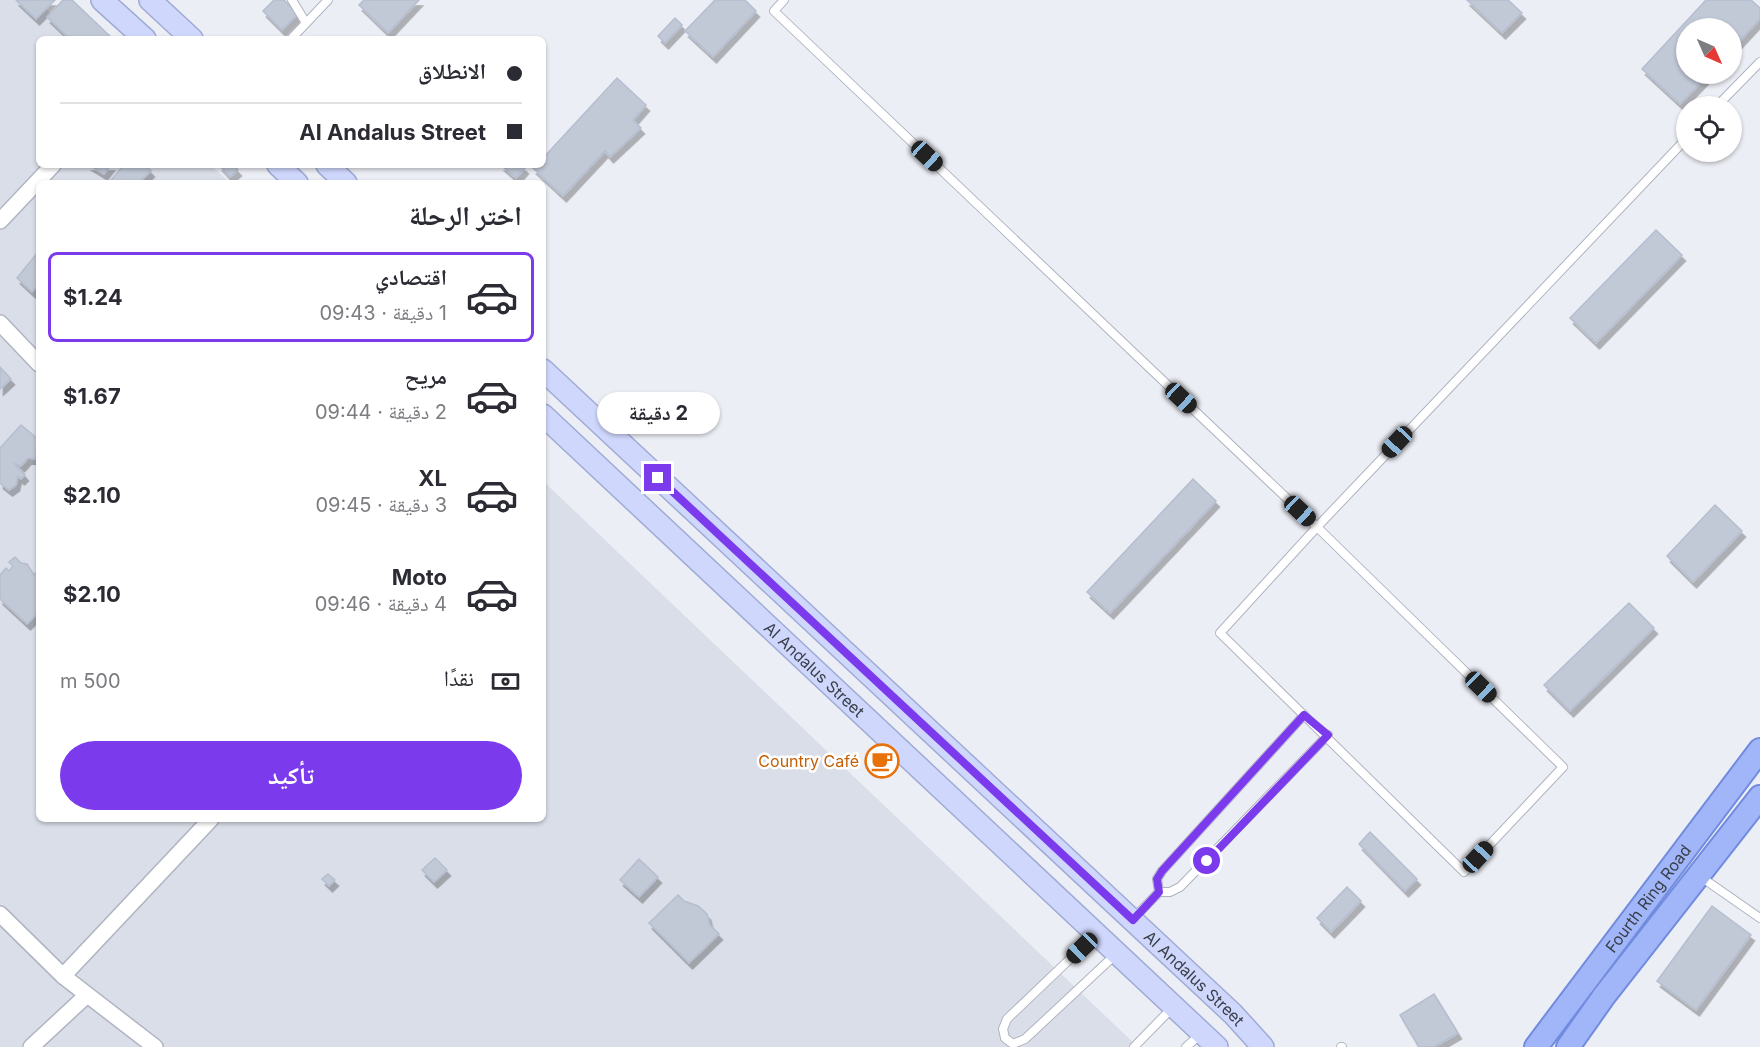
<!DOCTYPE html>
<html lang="ar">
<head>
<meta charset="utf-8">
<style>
	body { margin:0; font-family:Inter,"Noto Naskh Arabic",sans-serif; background:#f7f7f7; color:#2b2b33; direction:rtl; height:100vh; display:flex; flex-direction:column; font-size:22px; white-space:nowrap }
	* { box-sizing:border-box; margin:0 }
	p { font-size:20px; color:#7c7c81 }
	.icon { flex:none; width:33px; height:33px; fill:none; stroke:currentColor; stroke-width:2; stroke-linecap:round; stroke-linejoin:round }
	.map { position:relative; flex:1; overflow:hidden; direction:ltr }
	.side { position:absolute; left:36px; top:180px; width:510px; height:642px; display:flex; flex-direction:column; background:#fff; border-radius:9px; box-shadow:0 2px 4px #0004; direction:rtl }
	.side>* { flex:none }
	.top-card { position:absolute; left:36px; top:36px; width:510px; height:132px; border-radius:9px; box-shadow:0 2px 4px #0004; direction:rtl; display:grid; align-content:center; height:132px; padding:0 24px; background:#fff }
	.needle { width:39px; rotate:135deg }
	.tools { position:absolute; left:1676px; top:18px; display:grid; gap:12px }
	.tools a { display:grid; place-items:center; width:66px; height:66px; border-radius:50%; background:#fff; box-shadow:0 2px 4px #0004; font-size:30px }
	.end { position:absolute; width:27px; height:27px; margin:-14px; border:8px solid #7c3aed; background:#fff; box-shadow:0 0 0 3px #fff }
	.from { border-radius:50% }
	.bubble { position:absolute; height:42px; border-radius:21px; background:#fff; box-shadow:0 2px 4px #0004; font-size:20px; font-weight:700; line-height:42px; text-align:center; direction:rtl }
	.car { position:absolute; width:18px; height:36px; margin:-18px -9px; border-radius:8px; box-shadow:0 0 4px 2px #0007; background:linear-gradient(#222 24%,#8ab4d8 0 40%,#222 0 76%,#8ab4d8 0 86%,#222 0) }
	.top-card b { display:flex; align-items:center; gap:21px; height:57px; font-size:22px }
	.top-card b+b { border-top:2px solid #e1e1e2 }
	.top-card i { width:15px; height:15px; background:#2b2b33 }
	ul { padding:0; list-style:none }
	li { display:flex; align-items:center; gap:18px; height:90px; margin:0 12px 9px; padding:0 12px; border:3px solid transparent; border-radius:9px }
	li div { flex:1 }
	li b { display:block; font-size:22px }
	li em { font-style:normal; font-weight:700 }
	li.current { border-color:#7c3aed }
	li>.icon { width:54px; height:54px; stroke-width:1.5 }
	h2 { padding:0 24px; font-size:27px; line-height:72px }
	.pay { display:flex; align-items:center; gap:15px; height:66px; padding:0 24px; font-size:22px }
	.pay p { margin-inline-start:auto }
	.action { display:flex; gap:12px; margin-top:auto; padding:12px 24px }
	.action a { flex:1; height:69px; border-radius:36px; background:#7c3aed; color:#fff; font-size:24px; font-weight:700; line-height:69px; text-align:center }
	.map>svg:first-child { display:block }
	.residential { fill:#dadee8 }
	.building { fill:#c1c8d6; stroke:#b5bed0; stroke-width:1.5; filter:url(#shadow) }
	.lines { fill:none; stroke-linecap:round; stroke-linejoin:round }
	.service-casing { stroke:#aeb4c0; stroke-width:10 }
	.minor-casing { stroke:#aeb4c0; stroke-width:18 }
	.secondary-casing { stroke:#a0abd5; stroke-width:24 }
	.primary-casing { stroke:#718bde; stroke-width:26 }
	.service { stroke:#fff; stroke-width:8 }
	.minor { stroke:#fff; stroke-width:15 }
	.secondary { stroke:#cfd7fc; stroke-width:21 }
	.primary { stroke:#a1b5f9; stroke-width:22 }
	.route { stroke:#7c3aed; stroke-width:8 }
	.labels { text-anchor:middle; stroke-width:5; stroke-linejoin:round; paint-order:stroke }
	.street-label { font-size:16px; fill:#393f49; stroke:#fff }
	.food-label { font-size:16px; fill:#c56008; stroke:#fff; text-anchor:end }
</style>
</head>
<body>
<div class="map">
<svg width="1760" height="1047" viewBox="0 0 1760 1047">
	<defs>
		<filter id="shadow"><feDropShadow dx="3.5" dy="6" stdDeviation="0" flood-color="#0004"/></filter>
	</defs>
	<rect width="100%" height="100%" fill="#eceef5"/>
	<path class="residential" d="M0,0H37L78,39H39V165H211L230,183H39V819H543V481L1138,1047H0Z"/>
	<g class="building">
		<path d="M16,0H55L36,19Z"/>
		<path d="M63,0H72L113,39H70L47,17Z"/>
		<path d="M274,0H284L298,14L282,30L263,11Z"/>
		<path d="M364,0H419L388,33L359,5Z"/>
		<path d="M715,0H745L756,11L713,57L685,31Z"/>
		<path d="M1467,0H1508L1522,13L1502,33Z"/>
		<path d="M1706,0H1751L1760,8V19L1731,50V28H1686V74H1709L1680,104L1642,69Z"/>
		<path d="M675,18L682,25L665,43L658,36Z"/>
		<path d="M617,78L646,105L633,120L641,128L610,157L605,151L563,196L533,168L543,165V158Z"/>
		<path d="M89,165H111L104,174Z"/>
		<path d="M124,165H145L151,171L139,183H111V180Z"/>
		<path d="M219,165H233L238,170L230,177Z"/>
		<path d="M501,165H522L525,168L516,178Z"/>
		<path d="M1656,230L1682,255L1596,343L1570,318Z"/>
		<path d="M38,252L39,284L32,292L17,278Z"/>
		<path d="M0,367L11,379L0,389Z"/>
		<path d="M21,425L37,438L36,459L28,458L21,466L15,464L25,475L21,479L18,476L16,485L9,490L0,483V448Z"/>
		<path d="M1193,479L1216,501L1110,613L1087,592Z"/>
		<path d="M1715,505L1742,531L1693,582L1667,556Z"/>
		<path d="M15,557L21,563L27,564L34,575L39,570V612L27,624L0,599V575L6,568L9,571L13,566L9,562Z"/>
		<path d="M1629,603L1654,628L1570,711L1544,685Z"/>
		<path d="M1370,832L1417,879L1405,891L1359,844Z"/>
		<path d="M435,858L447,870L434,882L422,870Z"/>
		<path d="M639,859L658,877L639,897L620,880Z"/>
		<path d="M328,874L335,880L329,886L322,879Z"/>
		<path d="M1347,887L1361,901L1331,932L1317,918Z"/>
		<path d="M678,895L684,901L698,906L707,914L710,925L719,934L689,963L649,923Z"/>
		<path d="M1712,906L1751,935L1696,1010L1657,981Z"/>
		<path d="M1434,994L1458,1033L1434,1047H1419L1400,1015Z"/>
	</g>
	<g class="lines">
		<defs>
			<g id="service">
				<path d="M292,0L306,23"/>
				<path d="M784,0L774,11L1317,527L1563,767L1464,872L1220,633L1317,527L1686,139"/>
				<path d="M291,39L328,0"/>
				<path d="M1717,106L1760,62"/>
				<path d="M1701,877L1760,918"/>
				<path d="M1159,892L1157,879L1162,871L1304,715"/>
				<path d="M1133,919L1159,892H1170L1180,887L1328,735"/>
				<path d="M1095,935L1007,1019L1003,1029L1005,1038L1013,1044L1025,1039L1115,955"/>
				<path d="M1134,1047L1173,1007"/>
				<path d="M1186,1047L1201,1034"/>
				<path d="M1341,1047H1342"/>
			</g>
			<g id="minor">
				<path d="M0,221L53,165"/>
				<path d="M0,323L39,364"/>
				<path d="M0,914L63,976L155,1047"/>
				<path d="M63,976L211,819"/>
				<path d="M31,1047L87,995"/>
			</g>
			<g id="secondary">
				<path d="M102,0L145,39"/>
				<path d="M150,0L192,39"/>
				<path d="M278,165L297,183"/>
				<path d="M327,165L346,183"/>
				<path id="s1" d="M543,370L1233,1014L1263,1047"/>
				<path id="s2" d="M543,415L1217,1047"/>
			</g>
			<g id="primary">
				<path id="s3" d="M1536,1047L1760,750"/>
				<path d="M1568,1047L1604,996L1760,797"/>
			</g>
		</defs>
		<use href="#service" class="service-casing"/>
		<use href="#minor" class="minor-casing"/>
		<use href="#secondary" class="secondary-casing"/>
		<use href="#primary" class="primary-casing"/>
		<use href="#service" class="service"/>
		<use href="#minor" class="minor"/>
		<use href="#secondary" class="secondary"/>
		<use href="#primary" class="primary"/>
	</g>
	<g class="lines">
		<path class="route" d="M658,478L1133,920L1159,892L1157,879L1162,871L1304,715L1328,735L1207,861"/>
	</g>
	<defs>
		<symbol id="cafe-ring" viewBox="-11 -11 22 22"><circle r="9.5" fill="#fff" stroke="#e8710a" stroke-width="1.5"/><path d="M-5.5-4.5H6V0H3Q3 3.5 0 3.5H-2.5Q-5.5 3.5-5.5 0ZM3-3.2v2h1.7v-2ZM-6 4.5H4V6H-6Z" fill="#e8710a"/></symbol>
	</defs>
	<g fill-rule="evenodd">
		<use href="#cafe-ring" x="863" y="742" width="38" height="38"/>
	</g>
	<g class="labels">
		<g class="street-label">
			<text dy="6" stroke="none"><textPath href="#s2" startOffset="372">Al Andalus Street</textPath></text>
			<text dy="6" stroke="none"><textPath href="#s3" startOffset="186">Fourth Ring Road</textPath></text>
			<text dy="6" stroke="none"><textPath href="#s1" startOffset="891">Al Andalus Street</textPath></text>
		</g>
		<g class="food-label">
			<text x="859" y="767">Country Café</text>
		</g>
	</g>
</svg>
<div class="tools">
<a><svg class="needle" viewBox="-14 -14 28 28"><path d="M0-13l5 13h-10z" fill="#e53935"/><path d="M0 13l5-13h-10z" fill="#7c7c81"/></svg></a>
<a><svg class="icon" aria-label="locate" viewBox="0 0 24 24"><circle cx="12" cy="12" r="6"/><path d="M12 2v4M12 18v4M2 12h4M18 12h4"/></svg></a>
</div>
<i class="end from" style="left:1207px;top:861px"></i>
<i class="end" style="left:658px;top:478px"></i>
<div class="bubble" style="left:597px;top:392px;width:123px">2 دقيقة</div>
<i class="car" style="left:927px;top:156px;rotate:133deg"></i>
<i class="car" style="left:1181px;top:398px;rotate:133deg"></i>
<i class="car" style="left:1397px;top:442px;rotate:223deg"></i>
<i class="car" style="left:1300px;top:511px;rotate:133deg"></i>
<i class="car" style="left:1481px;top:687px;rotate:134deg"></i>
<i class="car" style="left:1478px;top:857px;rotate:43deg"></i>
<i class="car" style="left:1082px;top:948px;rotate:226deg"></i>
<div class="top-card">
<b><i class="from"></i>الانطلاق</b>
<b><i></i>Al Andalus Street</b>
</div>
<section class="side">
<h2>اختر الرحلة</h2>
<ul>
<li class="current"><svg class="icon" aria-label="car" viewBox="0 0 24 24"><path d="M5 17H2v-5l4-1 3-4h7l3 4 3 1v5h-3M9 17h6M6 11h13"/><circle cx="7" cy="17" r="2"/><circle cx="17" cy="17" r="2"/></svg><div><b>اقتصادي</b><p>1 دقيقة · 09:43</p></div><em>$1.24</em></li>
<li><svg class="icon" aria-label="car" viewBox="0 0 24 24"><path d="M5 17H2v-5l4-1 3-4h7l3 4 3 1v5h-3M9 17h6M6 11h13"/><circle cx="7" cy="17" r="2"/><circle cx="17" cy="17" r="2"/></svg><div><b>مريح</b><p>2 دقيقة · 09:44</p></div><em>$1.67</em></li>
<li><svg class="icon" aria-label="car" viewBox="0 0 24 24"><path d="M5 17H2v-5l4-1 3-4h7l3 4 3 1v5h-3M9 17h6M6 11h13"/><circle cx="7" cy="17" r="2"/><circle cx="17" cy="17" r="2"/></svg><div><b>XL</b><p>3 دقيقة · 09:45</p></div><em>$2.10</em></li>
<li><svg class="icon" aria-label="car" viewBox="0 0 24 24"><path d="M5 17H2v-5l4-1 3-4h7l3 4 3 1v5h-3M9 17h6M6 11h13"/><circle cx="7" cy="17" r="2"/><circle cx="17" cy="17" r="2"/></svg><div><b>Moto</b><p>4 دقيقة · 09:46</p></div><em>$2.10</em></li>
</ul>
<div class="pay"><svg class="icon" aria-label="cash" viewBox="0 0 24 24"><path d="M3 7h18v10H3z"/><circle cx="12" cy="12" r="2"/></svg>نقدًا<p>500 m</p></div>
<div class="action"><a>تأكيد</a></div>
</section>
</div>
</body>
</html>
